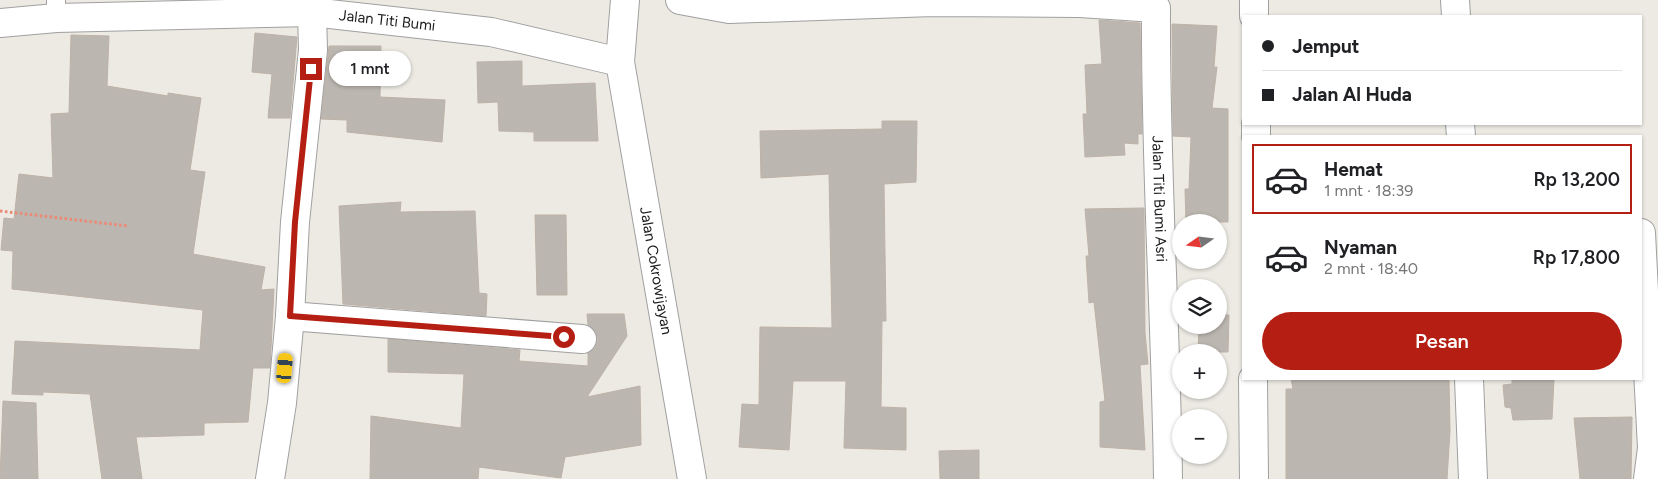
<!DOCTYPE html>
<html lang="id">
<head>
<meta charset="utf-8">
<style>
	body { margin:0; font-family:Figtree,sans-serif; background:#f2f2f2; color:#202124; height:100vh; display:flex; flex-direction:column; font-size:19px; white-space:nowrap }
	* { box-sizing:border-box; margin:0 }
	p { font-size:16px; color:#757577 }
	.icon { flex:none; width:28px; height:28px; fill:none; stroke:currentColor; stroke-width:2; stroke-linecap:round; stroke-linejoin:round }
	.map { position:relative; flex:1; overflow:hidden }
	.sheet { position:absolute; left:1242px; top:135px; width:400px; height:245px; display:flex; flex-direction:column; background:#fff; border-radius:0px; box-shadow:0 1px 4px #0004 }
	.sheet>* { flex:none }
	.banner { position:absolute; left:1242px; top:15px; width:400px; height:110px; border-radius:0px; box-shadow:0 1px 4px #0004; display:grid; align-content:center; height:110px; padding:0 20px; background:#fff }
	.needle { width:32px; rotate:256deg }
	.buttons { position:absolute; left:1172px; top:214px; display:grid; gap:10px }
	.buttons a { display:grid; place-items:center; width:55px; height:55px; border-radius:50%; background:#fff; box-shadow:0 1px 4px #0004; font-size:25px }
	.end { position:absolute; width:22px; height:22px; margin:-11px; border:6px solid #b51f13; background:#fff; box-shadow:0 0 0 2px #fff }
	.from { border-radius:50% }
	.bubble { position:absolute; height:35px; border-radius:18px; background:#fff; box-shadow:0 1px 4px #0004; font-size:16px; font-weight:600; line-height:35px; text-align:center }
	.car { position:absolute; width:15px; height:30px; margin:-15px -8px; border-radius:6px; box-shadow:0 0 4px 1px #0007; background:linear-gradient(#f5c518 24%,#345 0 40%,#f5c518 0 76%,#345 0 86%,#f5c518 0) }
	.banner b { display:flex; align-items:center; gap:18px; height:48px; font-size:19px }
	.banner b+b { border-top:1px solid #e0e0e0 }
	.banner i { width:12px; height:12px; background:#202124 }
	ul { padding:9px 0 0; list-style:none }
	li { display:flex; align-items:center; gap:15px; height:70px; margin:0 10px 8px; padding:0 10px; border:2px solid transparent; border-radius:0px }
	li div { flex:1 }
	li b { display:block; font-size:19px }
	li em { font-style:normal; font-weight:600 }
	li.active { border-color:#b51f13 }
	li>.icon { width:45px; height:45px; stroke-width:1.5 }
	.action { display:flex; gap:10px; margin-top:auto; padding:10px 20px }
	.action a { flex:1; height:58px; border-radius:30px; background:#b51f13; color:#fff; font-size:20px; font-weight:600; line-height:58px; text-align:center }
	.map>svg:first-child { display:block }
	.building { fill:#bcb6b0; stroke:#bdb2a7 }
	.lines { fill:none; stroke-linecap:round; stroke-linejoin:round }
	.service-casing { stroke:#a0a0a0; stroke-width:20 }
	.minor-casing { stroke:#a0a0a0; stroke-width:30 }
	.tertiary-casing { stroke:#a0a0a0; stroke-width:30 }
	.path { stroke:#eb8975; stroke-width:3; stroke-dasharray:2.5 2.5; stroke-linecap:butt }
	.service { stroke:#fff; stroke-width:18 }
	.minor { stroke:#fff; stroke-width:28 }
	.tertiary { stroke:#fff; stroke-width:28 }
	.route { stroke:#b51f13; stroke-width:6 }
	.labels { text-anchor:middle; stroke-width:4.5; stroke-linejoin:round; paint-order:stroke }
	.street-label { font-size:15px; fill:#1c1c1c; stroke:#fff }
</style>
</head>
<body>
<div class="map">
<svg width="1658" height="479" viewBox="0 0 1658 479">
	<rect width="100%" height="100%" fill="#eceae3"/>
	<g class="building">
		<path d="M1099,20L1140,23L1142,134H1138V144L1124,143L1125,155L1085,157L1083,114H1087L1085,65L1102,64Z"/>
		<path d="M1172,24L1217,26L1214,67H1217L1212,108L1228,109V222H1186L1185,189H1189L1191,137L1173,136Z"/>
		<path d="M255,33L297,37L290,118H268L272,74L252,72Z"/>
		<path d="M71,35L109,36L107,86L168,96V93L201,98L190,170L205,172L193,254L265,267L261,290L274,289L270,368H253L248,422L204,423V435L136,437L142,479H102L90,394L43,392V395L12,394L15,341L200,350L203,310L12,289L13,251L1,250L4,218L14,219L19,174L53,178L51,114L69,113Z"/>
		<path d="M329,46H381L380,97L445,100L442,142L347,132V120L321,119Z"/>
		<path d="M522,61V86L595,83L598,141H534V132L499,131L498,102L478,103L477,62Z"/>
		<path d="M882,121H917L916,182L884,184L886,321H882L881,407L906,408V450L844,448L846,381H793L789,450L739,447L742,404L759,405L760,327L832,328L829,174L761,178L760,131L882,129Z"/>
		<path d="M401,202L400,212L475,211L479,293L487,294L486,316L343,304L339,206Z"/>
		<path d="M1144,208L1145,333L1148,364L1140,365L1145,450L1100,447V402L1105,401L1094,302L1089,303L1086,256H1089L1085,209Z"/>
		<path d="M535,215H566L567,295H537Z"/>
		<path d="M587,314H624L627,336L587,397L640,386L641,445L565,457L561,478L479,467L478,479H370L371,416L461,428L464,374L388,372V339L520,350L519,361L588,366V353L595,348L598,340L596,332L588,325Z"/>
		<path d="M1219,315H1229L1228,352H1198L1199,325H1219Z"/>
		<path d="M1291,379H1449L1450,431L1447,479H1286V389H1293Z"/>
		<path d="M1512,379H1554L1552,419L1513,420L1511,408L1505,407L1503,385L1512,384Z"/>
		<path d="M3,401L36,403L38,479H0Z"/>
		<path d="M1632,417L1631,479H1580L1574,418Z"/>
		<path d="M979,450V479H940L939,451Z"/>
	</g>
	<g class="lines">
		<defs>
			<path id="service" d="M56,0V18"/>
			<g id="minor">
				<path id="s1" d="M680,0L729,9L933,2L1080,3L1156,8C1155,165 1166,322 1168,479"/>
				<path d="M1455,0L1456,16"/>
				<path d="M1254,16V0"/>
				<path d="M1256,124V136"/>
				<path d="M1460,124L1461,136"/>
				<path d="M1641,233L1652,448L1648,479"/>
				<path d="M290,316L582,339"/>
				<path d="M1253,379L1254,479"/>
				<path d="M1469,379L1473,479"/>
				<path d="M270,479L282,403L290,316L295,222L313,50L312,12"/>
			</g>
			<g id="tertiary">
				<path id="s2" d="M625,0L620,62L692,479"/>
				<path id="s3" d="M0,23L56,18L312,12L491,32L620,62"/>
			</g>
		</defs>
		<use href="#service" class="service-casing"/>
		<use href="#minor" class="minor-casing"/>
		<use href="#tertiary" class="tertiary-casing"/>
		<path class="path" d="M0,211L128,226"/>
		<use href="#service" class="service"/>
		<use href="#minor" class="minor"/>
		<use href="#tertiary" class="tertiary"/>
	</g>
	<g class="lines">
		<path class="route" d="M311,69L295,222L290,316L564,337"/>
	</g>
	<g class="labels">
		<g class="street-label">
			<text dy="5" stroke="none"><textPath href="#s3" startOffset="388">Jalan Titi Bumi</textPath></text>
			<text dy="5" stroke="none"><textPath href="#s1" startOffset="668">Jalan Titi Bumi Asri</textPath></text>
			<text dy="5" stroke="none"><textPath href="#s2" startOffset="274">Jalan Cokrowijayan</textPath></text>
		</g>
	</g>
</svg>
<div class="buttons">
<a><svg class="needle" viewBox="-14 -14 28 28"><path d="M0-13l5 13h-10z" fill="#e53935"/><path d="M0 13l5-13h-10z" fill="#757577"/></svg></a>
<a><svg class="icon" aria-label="layers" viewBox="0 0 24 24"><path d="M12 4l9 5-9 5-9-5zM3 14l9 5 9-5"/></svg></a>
<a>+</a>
<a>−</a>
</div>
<i class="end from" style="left:564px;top:337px"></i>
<i class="end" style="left:311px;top:69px"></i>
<div class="bubble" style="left:329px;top:51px;width:82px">1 mnt</div>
<i class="car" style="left:285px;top:368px;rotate:5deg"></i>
<div class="banner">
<b><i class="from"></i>Jemput</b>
<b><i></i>Jalan Al Huda</b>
</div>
<section class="sheet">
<ul>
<li class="active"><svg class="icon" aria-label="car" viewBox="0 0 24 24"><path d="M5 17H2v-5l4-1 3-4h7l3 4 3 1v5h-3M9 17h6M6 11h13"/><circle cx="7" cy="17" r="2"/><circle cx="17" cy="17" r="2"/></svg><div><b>Hemat</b><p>1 mnt · 18:39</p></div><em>Rp 13,200</em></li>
<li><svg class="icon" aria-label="car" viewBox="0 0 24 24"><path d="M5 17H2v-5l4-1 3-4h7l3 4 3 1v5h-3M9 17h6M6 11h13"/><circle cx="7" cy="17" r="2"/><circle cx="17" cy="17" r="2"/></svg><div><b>Nyaman</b><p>2 mnt · 18:40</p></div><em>Rp 17,800</em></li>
</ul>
<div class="action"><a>Pesan</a></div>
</section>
</div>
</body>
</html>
